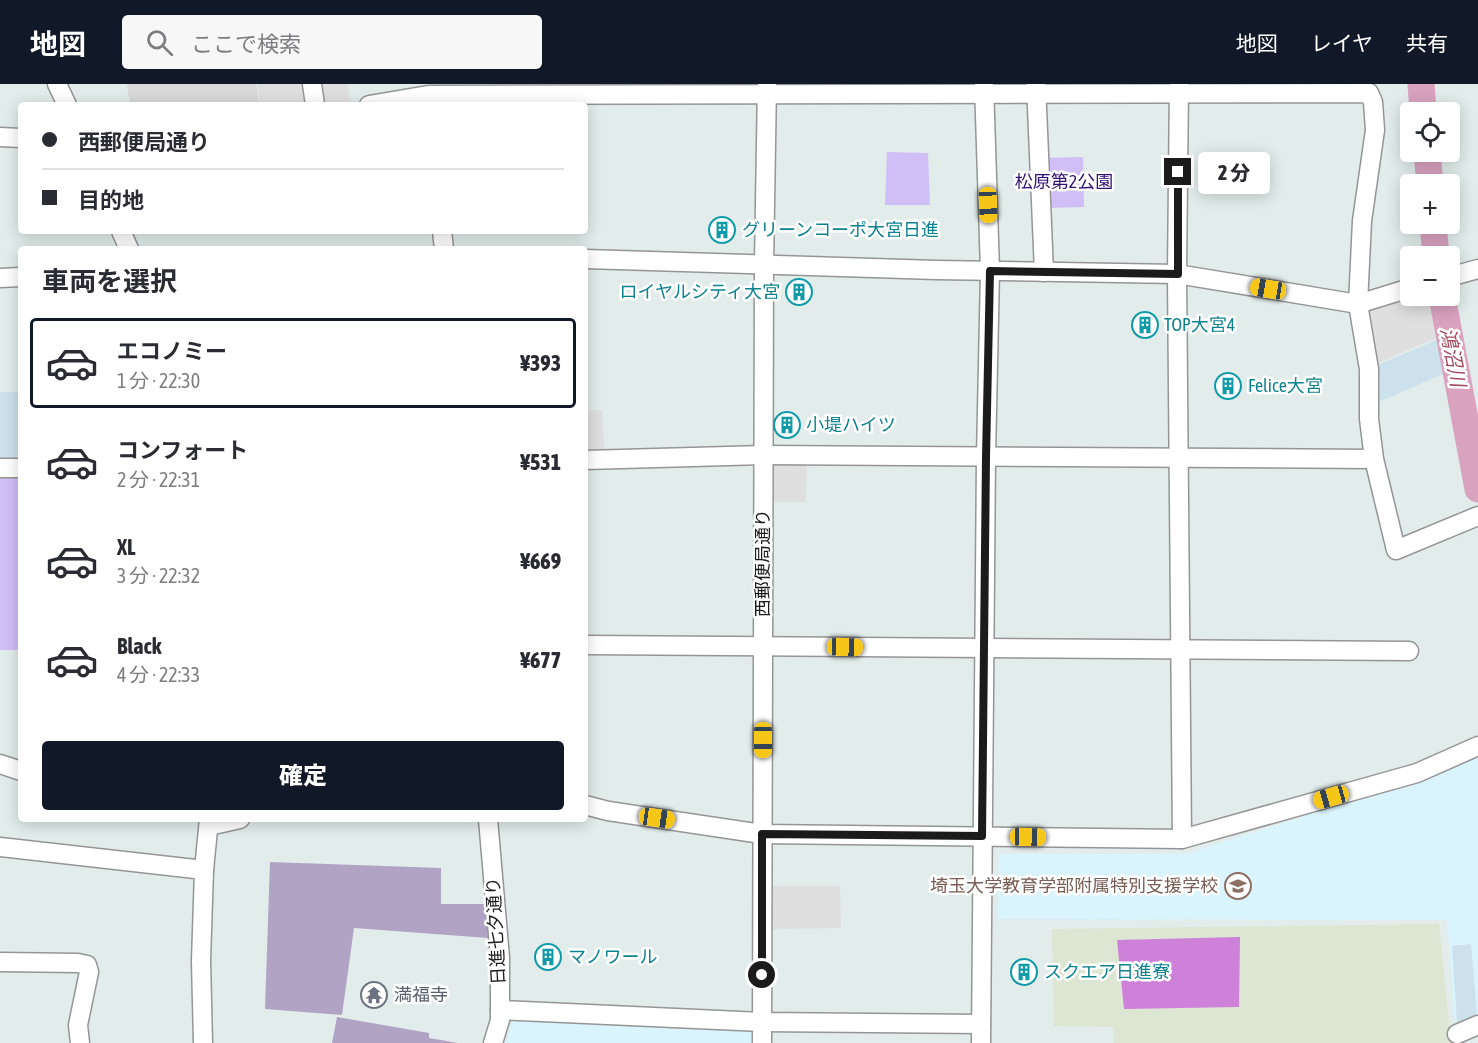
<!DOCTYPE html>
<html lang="ja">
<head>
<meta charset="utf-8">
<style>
	body { margin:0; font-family:"Asap Condensed","Noto Sans JP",sans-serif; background:#f7f7f7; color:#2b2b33; height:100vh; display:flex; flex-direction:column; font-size:22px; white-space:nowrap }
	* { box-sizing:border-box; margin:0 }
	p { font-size:20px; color:#7c7c81 }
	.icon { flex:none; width:33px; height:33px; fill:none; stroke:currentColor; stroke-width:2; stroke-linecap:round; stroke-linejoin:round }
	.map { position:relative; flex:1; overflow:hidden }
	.details { position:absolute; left:18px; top:162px; width:570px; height:576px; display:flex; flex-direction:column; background:#fff; border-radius:6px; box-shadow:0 3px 15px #0003 }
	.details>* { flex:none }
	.banner { position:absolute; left:18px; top:18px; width:570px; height:132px; border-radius:6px; box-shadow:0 3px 15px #0003; display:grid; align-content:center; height:132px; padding:0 24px; background:#fff }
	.tools { position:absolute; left:1400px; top:18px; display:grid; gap:12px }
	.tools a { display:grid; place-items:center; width:60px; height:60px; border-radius:6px; background:#fff; box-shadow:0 3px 15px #0003; font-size:30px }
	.end { position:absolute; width:27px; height:27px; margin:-14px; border:8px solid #1b1b1b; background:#fff; box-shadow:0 0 0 3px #fff }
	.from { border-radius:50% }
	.bubble { position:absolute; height:42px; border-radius:6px; background:#fff; box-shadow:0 3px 15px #0003; font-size:20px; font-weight:800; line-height:42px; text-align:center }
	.car { position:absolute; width:18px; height:36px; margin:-18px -9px; border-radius:8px; box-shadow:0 0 4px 2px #0007; background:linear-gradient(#f5c518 24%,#345 0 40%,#f5c518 0 76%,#345 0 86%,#f5c518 0) }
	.banner b { display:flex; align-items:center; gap:21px; height:57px; font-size:22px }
	.banner b+b { border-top:2px solid #e1e1e2 }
	.banner i { width:15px; height:15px; background:#2b2b33 }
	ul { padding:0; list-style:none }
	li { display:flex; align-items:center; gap:18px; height:90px; margin:0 12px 9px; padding:0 12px; border:3px solid transparent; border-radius:6px }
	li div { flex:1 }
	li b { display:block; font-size:22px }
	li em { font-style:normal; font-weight:800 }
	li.selected { border-color:#111827 }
	li>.icon { width:54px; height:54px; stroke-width:1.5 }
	h2 { padding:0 24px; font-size:27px; line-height:72px }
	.button { display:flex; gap:12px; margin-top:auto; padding:12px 24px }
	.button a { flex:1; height:69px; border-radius:6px; background:#111827; color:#fff; font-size:24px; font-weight:800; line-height:69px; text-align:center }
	header { display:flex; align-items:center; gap:36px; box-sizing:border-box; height:84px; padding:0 30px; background:#111827; color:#fff }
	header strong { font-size:28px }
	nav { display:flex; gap:33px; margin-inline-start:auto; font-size:21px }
	.search { width:420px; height:54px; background:#f7f7f7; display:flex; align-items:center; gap:15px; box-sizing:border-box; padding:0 21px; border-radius:6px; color:#7c7c81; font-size:22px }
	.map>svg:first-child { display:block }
	.residential { fill:#d8d9d8 }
	.industrial { fill:#dde5d3 }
	.education { fill:#d9f4fd }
	.farmland { fill:#cce1eb }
	.cemetery { fill:#b0a3c4 }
	.park { fill:#d0bef6 }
	.pitch { fill:#cd81d9 }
	.parking { fill:#dfdfdf }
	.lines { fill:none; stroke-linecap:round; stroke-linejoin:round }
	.river { stroke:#d9a2bf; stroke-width:27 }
	.minor-casing { stroke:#959595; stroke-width:21 }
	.minor { stroke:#fff; stroke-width:18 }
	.route { stroke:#1b1b1b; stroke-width:8 }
	.labels { text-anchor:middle; stroke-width:5; stroke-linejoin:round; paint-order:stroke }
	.park-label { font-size:18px; fill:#301072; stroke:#fff }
	.culture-label { font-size:18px; fill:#0d838f; stroke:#fff; text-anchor:start }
	.street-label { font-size:18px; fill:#1b1b1b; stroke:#fff }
	.education-label { font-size:18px; fill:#785e54; stroke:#fff; text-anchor:end }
	.worship-label { font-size:18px; fill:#5b616d; stroke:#fff; text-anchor:start }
	.water-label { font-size:20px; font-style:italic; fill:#a54d63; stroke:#fff }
</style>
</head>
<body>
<header>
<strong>地図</strong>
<div class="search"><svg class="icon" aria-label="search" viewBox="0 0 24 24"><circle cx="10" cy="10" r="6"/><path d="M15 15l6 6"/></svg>ここで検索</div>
<nav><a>地図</a><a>レイヤ</a><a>共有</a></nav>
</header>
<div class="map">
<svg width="1478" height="959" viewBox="0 0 1478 959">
	<rect width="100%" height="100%" fill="#e1eceb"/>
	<path class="residential" d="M127,0H256L259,21H130Z"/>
	<path class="industrial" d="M1439,840L1451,959H1114L1113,943L1054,942L1052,845Z"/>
	<g class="education">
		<path d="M1478,673V932L1455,941L1447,836L998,835L999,770H1185L1427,693Z"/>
		<path d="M513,932L750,943L754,948V959H506Z"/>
	</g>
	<g class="farmland">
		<path d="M1437,256L1443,290L1374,320L1375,282Z"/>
		<path d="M0,308H21V377L0,376Z"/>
		<path d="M1471,860L1477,931L1457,939L1452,862Z"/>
	</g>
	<g class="cemetery">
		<path d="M270,778L441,784V820H486L488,854L354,844L342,931L265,925Z"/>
		<path d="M337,933L429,949V954L458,959H332Z"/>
	</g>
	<g class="park">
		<path d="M887,68L928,69L930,121H885Z"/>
		<path d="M1083,73L1084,123L1045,124L1043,74Z"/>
		<rect x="0" y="390" width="21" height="176"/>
	</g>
	<path class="pitch" d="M1240,853L1239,923L1124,925L1117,856Z"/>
	<g class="parking">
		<path d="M257,0H309L308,21H260Z"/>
		<path d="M318,0H348L350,18L326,21L320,16Z"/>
		<path d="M1415,212H1428L1437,254L1375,280L1364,227Z"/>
		<path d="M602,326L605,370L585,371V327Z"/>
		<path d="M773,376L807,377L806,418H772Z"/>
		<path d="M770,802H840L841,844L770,845Z"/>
	</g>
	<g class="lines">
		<g class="river">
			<path d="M1421,0L1423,28"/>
			<path d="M1427,68L1430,100"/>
			<path d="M1433,140L1436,172"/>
			<path d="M1442,212L1478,405"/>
		</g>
		<defs>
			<g id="minor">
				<path d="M57,0L67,21"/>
				<path d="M312,0L315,21"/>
				<path d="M1036,0L1044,188"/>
				<path d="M1179,0L1177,190L1182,755"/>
				<path d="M369,21L428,11L1369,9L1373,18L1375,46L1362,137L1358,220L1369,285V335L1374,375L1396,466L1478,432"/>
				<path d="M0,53L21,54"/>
				<path d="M121,147L129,165"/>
				<path d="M442,147L444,165"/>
				<path d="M585,175L936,186L1177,190L1358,220L1410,204"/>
				<path d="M1449,193L1478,185"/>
				<path d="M0,194L21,193"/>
				<path d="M585,376L764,371L1374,375"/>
				<path d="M0,384H21"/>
				<path d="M585,561L1409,567"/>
				<path d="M0,680L21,687"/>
				<path d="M585,721L608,727L762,750L1182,755L1417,689L1478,662"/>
				<path d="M488,735L500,874V936L493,959"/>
				<path d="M209,742L240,735"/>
				<path d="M0,763L204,786"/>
				<path d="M0,878L78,879L87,881L89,888L78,941L80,959"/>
				<path d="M500,926L762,938L981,940"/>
				<path d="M1457,950L1478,941"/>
				<path d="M203,959L201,877L204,786L209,735"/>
				<path d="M762,959L764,181L767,0"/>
				<path d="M981,959L986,373L990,187L984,0"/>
			</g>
		</defs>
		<use href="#minor" class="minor-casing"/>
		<use href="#minor" class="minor"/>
	</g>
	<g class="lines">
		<path class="route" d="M762,891V750L982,752L986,373L990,187L1178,190V88"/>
	</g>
	<defs>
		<symbol id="building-ring" viewBox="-11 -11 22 22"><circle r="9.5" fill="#fff" stroke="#0f9aa8" stroke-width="1.5"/><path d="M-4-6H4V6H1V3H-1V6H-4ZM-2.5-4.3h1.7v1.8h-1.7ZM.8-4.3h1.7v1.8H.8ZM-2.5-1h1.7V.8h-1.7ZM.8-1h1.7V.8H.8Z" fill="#0f9aa8"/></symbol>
		<symbol id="school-ring" viewBox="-11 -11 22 22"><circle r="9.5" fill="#fff" stroke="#8d6e63" stroke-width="1.5"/><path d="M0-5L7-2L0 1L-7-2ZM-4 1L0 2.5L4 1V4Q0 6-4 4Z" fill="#8d6e63"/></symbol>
		<symbol id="temple-ring" viewBox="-11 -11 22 22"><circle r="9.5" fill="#fff" stroke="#6b7280" stroke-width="1.5"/><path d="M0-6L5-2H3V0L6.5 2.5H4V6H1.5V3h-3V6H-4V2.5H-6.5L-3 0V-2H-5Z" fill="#6b7280"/></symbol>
	</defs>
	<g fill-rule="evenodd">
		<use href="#building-ring" x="707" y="131" width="30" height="30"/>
		<use href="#building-ring" x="784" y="193" width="30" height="30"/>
		<use href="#building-ring" x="1130" y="226" width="30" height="30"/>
		<use href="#building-ring" x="1213" y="287" width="30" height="30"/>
		<use href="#building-ring" x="772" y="326" width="30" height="30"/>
		<use href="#school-ring" x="1223" y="787" width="30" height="30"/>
		<use href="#building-ring" x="533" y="858" width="30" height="30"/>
		<use href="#building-ring" x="1009" y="873" width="30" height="30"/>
		<use href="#temple-ring" x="359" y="896" width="30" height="30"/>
	</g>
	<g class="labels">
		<g class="park-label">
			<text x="1064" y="104">松原第2公園</text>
		</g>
		<g class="culture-label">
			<text x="742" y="152">グリーンコーポ大宮日進</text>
			<text x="780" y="214" text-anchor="end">ロイヤルシティ大宮</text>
			<text x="1164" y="247">TOP大宮4</text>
			<text x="1248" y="308">Felice大宮</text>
			<text x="806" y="347">小堤ハイツ</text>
			<text x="568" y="879">マノワール</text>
			<text x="1044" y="894">スクエア日進寮</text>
		</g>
		<g class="street-label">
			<text transform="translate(763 479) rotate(-90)" y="6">西郵便局通り</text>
			<text transform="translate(496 847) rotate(-93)" y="6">日進七夕通り</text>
		</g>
		<g class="education-label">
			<text x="1218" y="808">埼玉大学教育学部附属特別支援学校</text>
		</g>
		<g class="worship-label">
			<text x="394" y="917">満福寺</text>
		</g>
		<g class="water-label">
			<text transform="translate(1453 273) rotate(79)" y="7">鴻沼川</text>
		</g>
	</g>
</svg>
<div class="tools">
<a><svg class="icon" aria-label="locate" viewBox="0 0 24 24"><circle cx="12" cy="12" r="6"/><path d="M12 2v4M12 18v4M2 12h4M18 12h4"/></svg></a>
<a>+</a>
<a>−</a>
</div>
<i class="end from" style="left:762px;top:891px"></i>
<i class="end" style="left:1178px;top:88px"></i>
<div class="bubble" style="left:1198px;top:68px;width:72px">2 分</div>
<i class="car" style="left:988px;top:121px;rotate:178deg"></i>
<i class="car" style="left:1268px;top:205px;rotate:279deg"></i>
<i class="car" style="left:845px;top:563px;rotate:91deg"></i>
<i class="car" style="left:763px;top:656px;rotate:180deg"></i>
<i class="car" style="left:1331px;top:713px;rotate:254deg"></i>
<i class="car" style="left:657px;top:734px;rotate:98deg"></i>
<i class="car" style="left:1028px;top:753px;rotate:91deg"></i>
<div class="banner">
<b><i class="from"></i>西郵便局通り</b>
<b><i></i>目的地</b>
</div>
<section class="details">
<h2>車両を選択</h2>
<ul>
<li class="selected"><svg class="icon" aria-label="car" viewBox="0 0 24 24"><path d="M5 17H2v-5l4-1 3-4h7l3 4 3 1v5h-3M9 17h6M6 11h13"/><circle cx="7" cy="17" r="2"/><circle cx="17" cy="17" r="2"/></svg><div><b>エコノミー</b><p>1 分 · 22:30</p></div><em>¥393</em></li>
<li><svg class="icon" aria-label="car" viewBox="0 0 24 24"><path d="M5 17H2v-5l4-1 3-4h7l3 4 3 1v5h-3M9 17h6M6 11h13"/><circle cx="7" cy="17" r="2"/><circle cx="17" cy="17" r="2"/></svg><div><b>コンフォート</b><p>2 分 · 22:31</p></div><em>¥531</em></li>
<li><svg class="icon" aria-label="car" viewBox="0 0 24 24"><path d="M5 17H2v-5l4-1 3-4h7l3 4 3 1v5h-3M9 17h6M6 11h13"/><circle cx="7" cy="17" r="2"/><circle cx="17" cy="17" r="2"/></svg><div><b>XL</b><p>3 分 · 22:32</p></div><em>¥669</em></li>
<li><svg class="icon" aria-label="car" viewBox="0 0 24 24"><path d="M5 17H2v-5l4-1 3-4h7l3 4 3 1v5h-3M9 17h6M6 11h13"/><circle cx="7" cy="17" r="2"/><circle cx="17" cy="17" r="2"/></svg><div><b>Black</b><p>4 分 · 22:33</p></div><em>¥677</em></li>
</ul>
<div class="button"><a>確定</a></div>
</section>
</div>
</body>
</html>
